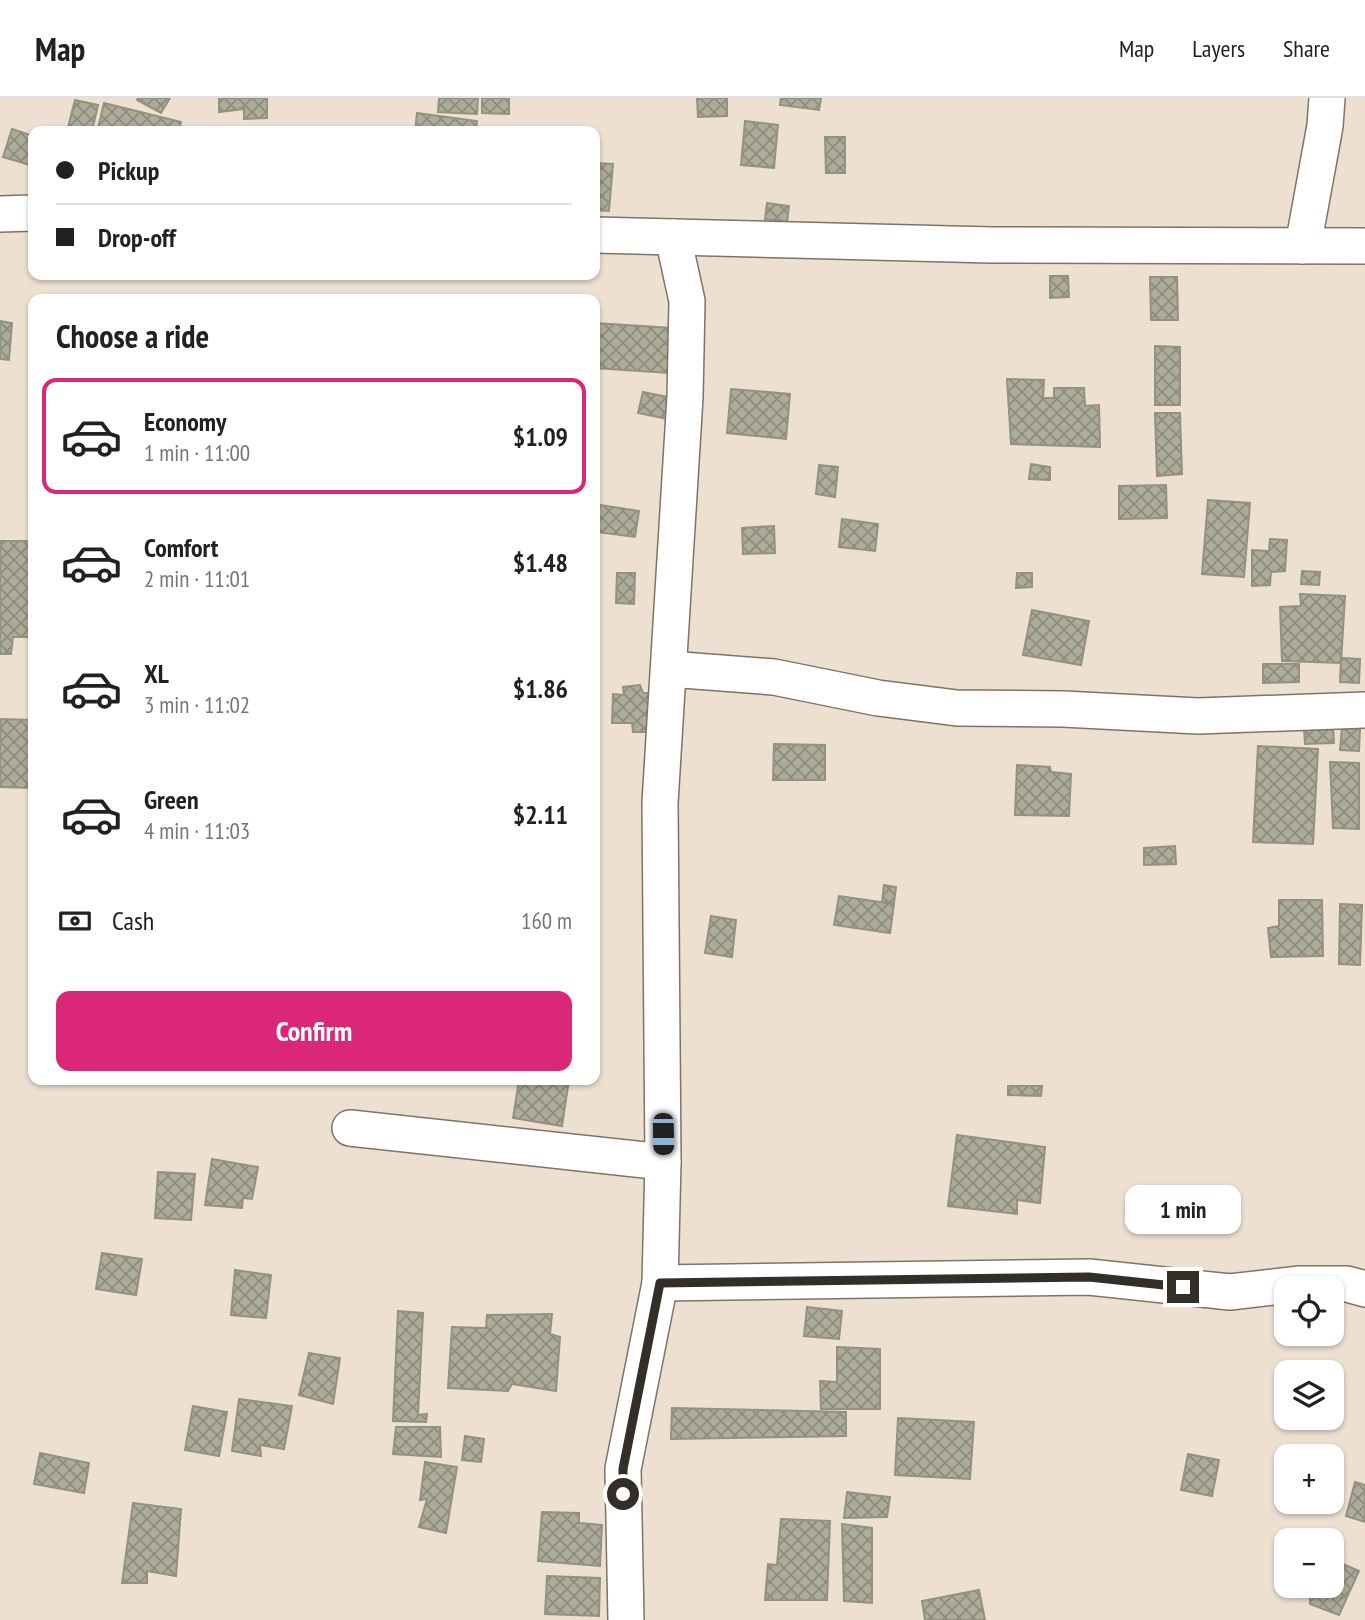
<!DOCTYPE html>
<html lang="en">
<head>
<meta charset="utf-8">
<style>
	body { margin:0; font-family:"PT Sans Narrow",sans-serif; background:#f6f6f6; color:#202124; height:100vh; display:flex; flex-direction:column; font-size:26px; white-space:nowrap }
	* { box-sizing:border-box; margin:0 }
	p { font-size:23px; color:#757577 }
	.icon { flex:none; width:38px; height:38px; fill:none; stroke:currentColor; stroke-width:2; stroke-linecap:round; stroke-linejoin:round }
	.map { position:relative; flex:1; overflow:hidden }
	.sheet { position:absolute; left:28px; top:196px; width:572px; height:791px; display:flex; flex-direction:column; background:#fff; border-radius:14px; box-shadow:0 2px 5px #0004 }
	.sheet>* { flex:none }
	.banner { position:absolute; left:28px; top:28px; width:572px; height:154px; border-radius:14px; box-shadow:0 2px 5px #0004; display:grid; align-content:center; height:154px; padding:0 28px; background:#fff }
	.tools { position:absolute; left:1274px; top:1178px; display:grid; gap:14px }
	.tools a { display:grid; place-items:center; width:70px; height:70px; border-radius:14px; background:#fff; box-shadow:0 2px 5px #0004; font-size:35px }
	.end { position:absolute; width:32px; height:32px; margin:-16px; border:9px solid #332e28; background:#fff; box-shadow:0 0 0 4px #fff }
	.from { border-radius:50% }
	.bubble { position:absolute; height:49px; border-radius:14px; background:#fff; box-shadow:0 2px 5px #0004; font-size:23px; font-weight:800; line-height:49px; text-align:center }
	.car { position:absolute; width:21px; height:42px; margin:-21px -10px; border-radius:9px; box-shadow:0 0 5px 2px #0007; background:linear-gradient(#222 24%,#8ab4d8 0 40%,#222 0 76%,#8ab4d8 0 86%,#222 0) }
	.banner b { display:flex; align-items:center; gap:24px; height:66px; font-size:26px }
	.banner b+b { border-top:2px solid #e0e0e0 }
	.banner i { width:18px; height:18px; background:#202124 }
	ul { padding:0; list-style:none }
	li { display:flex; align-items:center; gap:21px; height:116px; margin:0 14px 10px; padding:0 14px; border:4px solid transparent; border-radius:14px }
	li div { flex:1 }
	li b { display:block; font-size:26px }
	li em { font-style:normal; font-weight:800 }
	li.current { border-color:#db2777 }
	li>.icon { width:63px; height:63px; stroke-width:1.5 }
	h2 { padding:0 28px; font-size:32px; line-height:84px }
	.pay { display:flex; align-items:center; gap:18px; height:77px; padding:0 28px; font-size:26px }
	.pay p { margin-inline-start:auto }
	.button { display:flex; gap:14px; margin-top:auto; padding:14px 28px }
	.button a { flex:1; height:80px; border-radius:14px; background:#db2777; color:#fff; font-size:28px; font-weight:800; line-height:80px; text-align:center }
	header { display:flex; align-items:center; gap:42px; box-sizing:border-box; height:98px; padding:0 35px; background:#fff; border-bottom:2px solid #e0e0e0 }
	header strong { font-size:33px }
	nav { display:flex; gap:38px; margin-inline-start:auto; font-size:24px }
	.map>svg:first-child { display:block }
	.building { fill:url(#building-cross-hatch); stroke:#93917f; stroke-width:2 }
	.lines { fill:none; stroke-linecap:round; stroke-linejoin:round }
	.minor-casing { stroke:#7e7365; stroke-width:38 }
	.minor { stroke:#fff; stroke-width:35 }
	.route { stroke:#332e28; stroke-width:9 }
</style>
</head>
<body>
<header>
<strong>Map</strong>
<nav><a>Map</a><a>Layers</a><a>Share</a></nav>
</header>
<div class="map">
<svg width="1365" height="1522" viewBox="0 0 1365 1522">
	<defs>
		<pattern id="building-cross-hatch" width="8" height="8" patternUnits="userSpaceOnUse" patternTransform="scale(1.75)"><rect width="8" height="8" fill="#adab99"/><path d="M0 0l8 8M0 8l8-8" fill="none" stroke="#8d8c7d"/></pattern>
	</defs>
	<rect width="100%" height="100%" fill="#ede0d1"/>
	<g class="building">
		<path d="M138,0H170L161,15L137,2Z"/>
		<path d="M219,0H267V20L244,21V11L219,14Z"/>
		<path d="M439,0H478L477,16L438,14Z"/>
		<path d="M482,0H509V16L482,15Z"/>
		<path d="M697,0H727V18L698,19Z"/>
		<path d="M781,0H821L819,12L780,7Z"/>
		<path d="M75,2L98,7L92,33H67Z"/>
		<path d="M104,5L181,24L179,33H110L98,30Z"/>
		<path d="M417,15L477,23L476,33H415Z"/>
		<path d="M745,23L778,27L774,70L741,67Z"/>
		<path d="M12,31L33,38V68L3,59Z"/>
		<path d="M825,39H845V75H826Z"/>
		<path d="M595,65L613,66L609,113L595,112Z"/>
		<path d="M767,105L789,108L787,124L765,121Z"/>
		<path d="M1050,178H1068L1069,199L1050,200Z"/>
		<path d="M1150,179H1177L1178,222H1151Z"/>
		<path d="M0,223L12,225L9,262L0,261Z"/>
		<path d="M595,225L672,230L669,275L595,270Z"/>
		<path d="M1155,248L1180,249V307H1155Z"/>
		<path d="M1007,281L1044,282L1043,300H1054V290H1084L1085,308L1099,307L1100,349L1011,346Z"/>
		<path d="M731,291L790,296L786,341L727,335Z"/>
		<path d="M643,294L673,300L668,321L638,315Z"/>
		<path d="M1155,315H1180L1182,376L1157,378Z"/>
		<path d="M1031,366L1050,369V382L1029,381Z"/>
		<path d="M819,367L838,369L835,399L816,396Z"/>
		<path d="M1166,387L1167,420L1119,421V388Z"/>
		<path d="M1208,402L1250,405L1244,479L1202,476Z"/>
		<path d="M600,407L639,413L635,439L596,434Z"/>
		<path d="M842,421L878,426L875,453L839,449Z"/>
		<path d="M774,428L775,455L743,456L742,430Z"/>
		<path d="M1270,441L1287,442L1285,473L1271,474L1270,487L1252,488V452L1269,453Z"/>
		<path d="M0,443H33V539H13L11,556H0Z"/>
		<path d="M1302,473L1320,474L1319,487L1301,486Z"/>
		<path d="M617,475H635L634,506L616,505Z"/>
		<path d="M1017,475H1032V489L1016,490Z"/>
		<path d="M1300,496L1345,498L1341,565L1282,563L1280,509L1301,508Z"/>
		<path d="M1032,512L1089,523L1081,567L1023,557Z"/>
		<path d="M1341,560L1360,561L1359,585L1340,584Z"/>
		<path d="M1263,566H1299V584L1263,585Z"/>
		<path d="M640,587L643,595H654L655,634H633L632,625H612L613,596L624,597L623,589Z"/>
		<path d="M0,621L33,622V690L0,689Z"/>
		<path d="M1333,629L1334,645L1305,646L1304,630Z"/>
		<path d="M1342,629L1360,630L1359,653L1340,652Z"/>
		<path d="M774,646L825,647V682H773Z"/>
		<path d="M1258,648L1318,651L1313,746L1253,744Z"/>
		<path d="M1330,664L1359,665V731L1333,730Z"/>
		<path d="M1017,667L1050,669L1051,674L1071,676L1069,718L1015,717Z"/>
		<path d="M1175,748L1176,766L1144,767V750Z"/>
		<path d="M884,787L896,789L894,805L882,804Z"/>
		<path d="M839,798L894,806L890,835L834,827Z"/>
		<path d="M1279,802H1322L1323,858L1271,859L1268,830L1279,828Z"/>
		<path d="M1340,806L1362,807L1360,867L1339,866Z"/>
		<path d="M711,818L736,822L732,859L705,855Z"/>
		<path d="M519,982H569L562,1028L513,1020Z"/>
		<path d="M1008,988H1042L1041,998L1008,997Z"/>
		<path d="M957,1037L1045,1049L1040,1105L1017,1102V1116L948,1108Z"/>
		<path d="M212,1061L258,1069L252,1101L243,1100L242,1110L205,1107Z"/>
		<path d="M158,1074L195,1076L191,1122L155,1120Z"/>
		<path d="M102,1155L142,1161L136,1197L96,1191Z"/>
		<path d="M235,1172L271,1177L266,1220L231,1217Z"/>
		<path d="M807,1209L842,1213L839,1241L804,1238Z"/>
		<path d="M398,1213L423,1215L418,1317L427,1316L426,1324L393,1323Z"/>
		<path d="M552,1216L550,1236L560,1239L556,1293L512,1286L508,1293L448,1290L452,1229L486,1230L487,1217Z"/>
		<path d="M837,1249L880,1251V1311H821L820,1283L837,1284Z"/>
		<path d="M309,1255L340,1260L333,1306L299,1297Z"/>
		<path d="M239,1301L292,1308L284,1351L260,1347L261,1358L232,1353Z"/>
		<path d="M193,1308L227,1314L219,1358L185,1352Z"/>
		<path d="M672,1310L846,1314V1338L671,1341Z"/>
		<path d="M898,1320L974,1324L970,1381L895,1377Z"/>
		<path d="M396,1329H440L441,1359L393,1356Z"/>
		<path d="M465,1338L484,1341L481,1364L462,1362Z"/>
		<path d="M40,1355L89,1365L84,1395L34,1386Z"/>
		<path d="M1188,1356L1219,1362L1212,1398L1181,1392Z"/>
		<path d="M425,1364L457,1369L446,1435L419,1429L427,1401L420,1402Z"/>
		<path d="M1355,1384L1365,1387V1424L1346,1418Z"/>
		<path d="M847,1394L890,1399L887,1419L844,1420Z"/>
		<path d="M133,1405L181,1411L176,1478L147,1473V1485H122Z"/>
		<path d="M542,1414L579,1415V1425L602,1427L600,1468L538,1463Z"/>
		<path d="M781,1421L830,1423L827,1502H765L768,1466L777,1467Z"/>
		<path d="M842,1426L872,1430V1505L844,1503Z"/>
		<path d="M1332,1461L1359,1473L1339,1517L1310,1506V1499L1290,1491L1291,1488H1332Z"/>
		<path d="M547,1478L600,1480L599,1518L545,1516Z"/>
		<path d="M979,1492L985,1522H925L922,1503Z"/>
	</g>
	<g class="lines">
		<defs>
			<g id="minor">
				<path d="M0,116L33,115"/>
				<path d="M595,137L992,147L1365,148"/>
				<path d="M1303,148L1325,28L1327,0"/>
				<path d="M669,571L774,579L878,600L957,610L1063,611L1198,618L1365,612"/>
				<path d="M350,1030L663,1064"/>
				<path d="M660,1185L1089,1179L1230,1194L1300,1186H1347L1365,1191"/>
				<path d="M626,1522L623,1371L660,1185L663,1064L660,705L685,299L687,203L673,139"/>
			</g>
		</defs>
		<use href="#minor" class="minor-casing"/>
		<use href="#minor" class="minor"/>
	</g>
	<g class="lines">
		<path class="route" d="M623,1396V1371L660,1185L1089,1179L1183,1189"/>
	</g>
</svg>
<div class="tools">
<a><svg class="icon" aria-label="locate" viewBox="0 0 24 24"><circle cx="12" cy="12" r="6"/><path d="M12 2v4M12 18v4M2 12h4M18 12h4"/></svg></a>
<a><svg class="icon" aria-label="layers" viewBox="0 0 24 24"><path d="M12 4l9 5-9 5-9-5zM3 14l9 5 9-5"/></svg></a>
<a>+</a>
<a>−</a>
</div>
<i class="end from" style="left:623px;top:1396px"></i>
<i class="end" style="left:1183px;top:1189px"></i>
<div class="bubble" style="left:1125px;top:1087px;width:116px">1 min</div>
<i class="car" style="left:663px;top:1036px;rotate:179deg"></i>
<div class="banner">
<b><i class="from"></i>Pickup</b>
<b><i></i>Drop-off</b>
</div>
<section class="sheet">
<h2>Choose a ride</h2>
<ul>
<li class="current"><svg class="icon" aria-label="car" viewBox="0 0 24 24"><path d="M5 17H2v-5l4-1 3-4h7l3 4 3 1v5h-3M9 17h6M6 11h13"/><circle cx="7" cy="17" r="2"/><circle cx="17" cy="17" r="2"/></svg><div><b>Economy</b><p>1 min · 11:00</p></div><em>$1.09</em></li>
<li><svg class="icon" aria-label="car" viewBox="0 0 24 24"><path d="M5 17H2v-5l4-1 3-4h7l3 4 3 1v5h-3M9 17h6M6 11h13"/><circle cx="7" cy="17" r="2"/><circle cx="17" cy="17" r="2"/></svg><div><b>Comfort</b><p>2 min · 11:01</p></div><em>$1.48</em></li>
<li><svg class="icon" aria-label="car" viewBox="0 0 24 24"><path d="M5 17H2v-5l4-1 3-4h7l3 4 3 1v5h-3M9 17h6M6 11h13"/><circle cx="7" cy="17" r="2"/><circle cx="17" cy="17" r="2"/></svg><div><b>XL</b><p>3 min · 11:02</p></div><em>$1.86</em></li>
<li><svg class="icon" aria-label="car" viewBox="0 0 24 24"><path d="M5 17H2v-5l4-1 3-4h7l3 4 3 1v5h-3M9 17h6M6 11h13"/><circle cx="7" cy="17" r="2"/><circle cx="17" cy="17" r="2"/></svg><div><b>Green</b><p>4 min · 11:03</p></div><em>$2.11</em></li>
</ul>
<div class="pay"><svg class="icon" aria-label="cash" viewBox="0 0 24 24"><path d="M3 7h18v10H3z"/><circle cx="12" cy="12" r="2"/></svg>Cash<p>160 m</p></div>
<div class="button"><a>Confirm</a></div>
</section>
</div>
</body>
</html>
